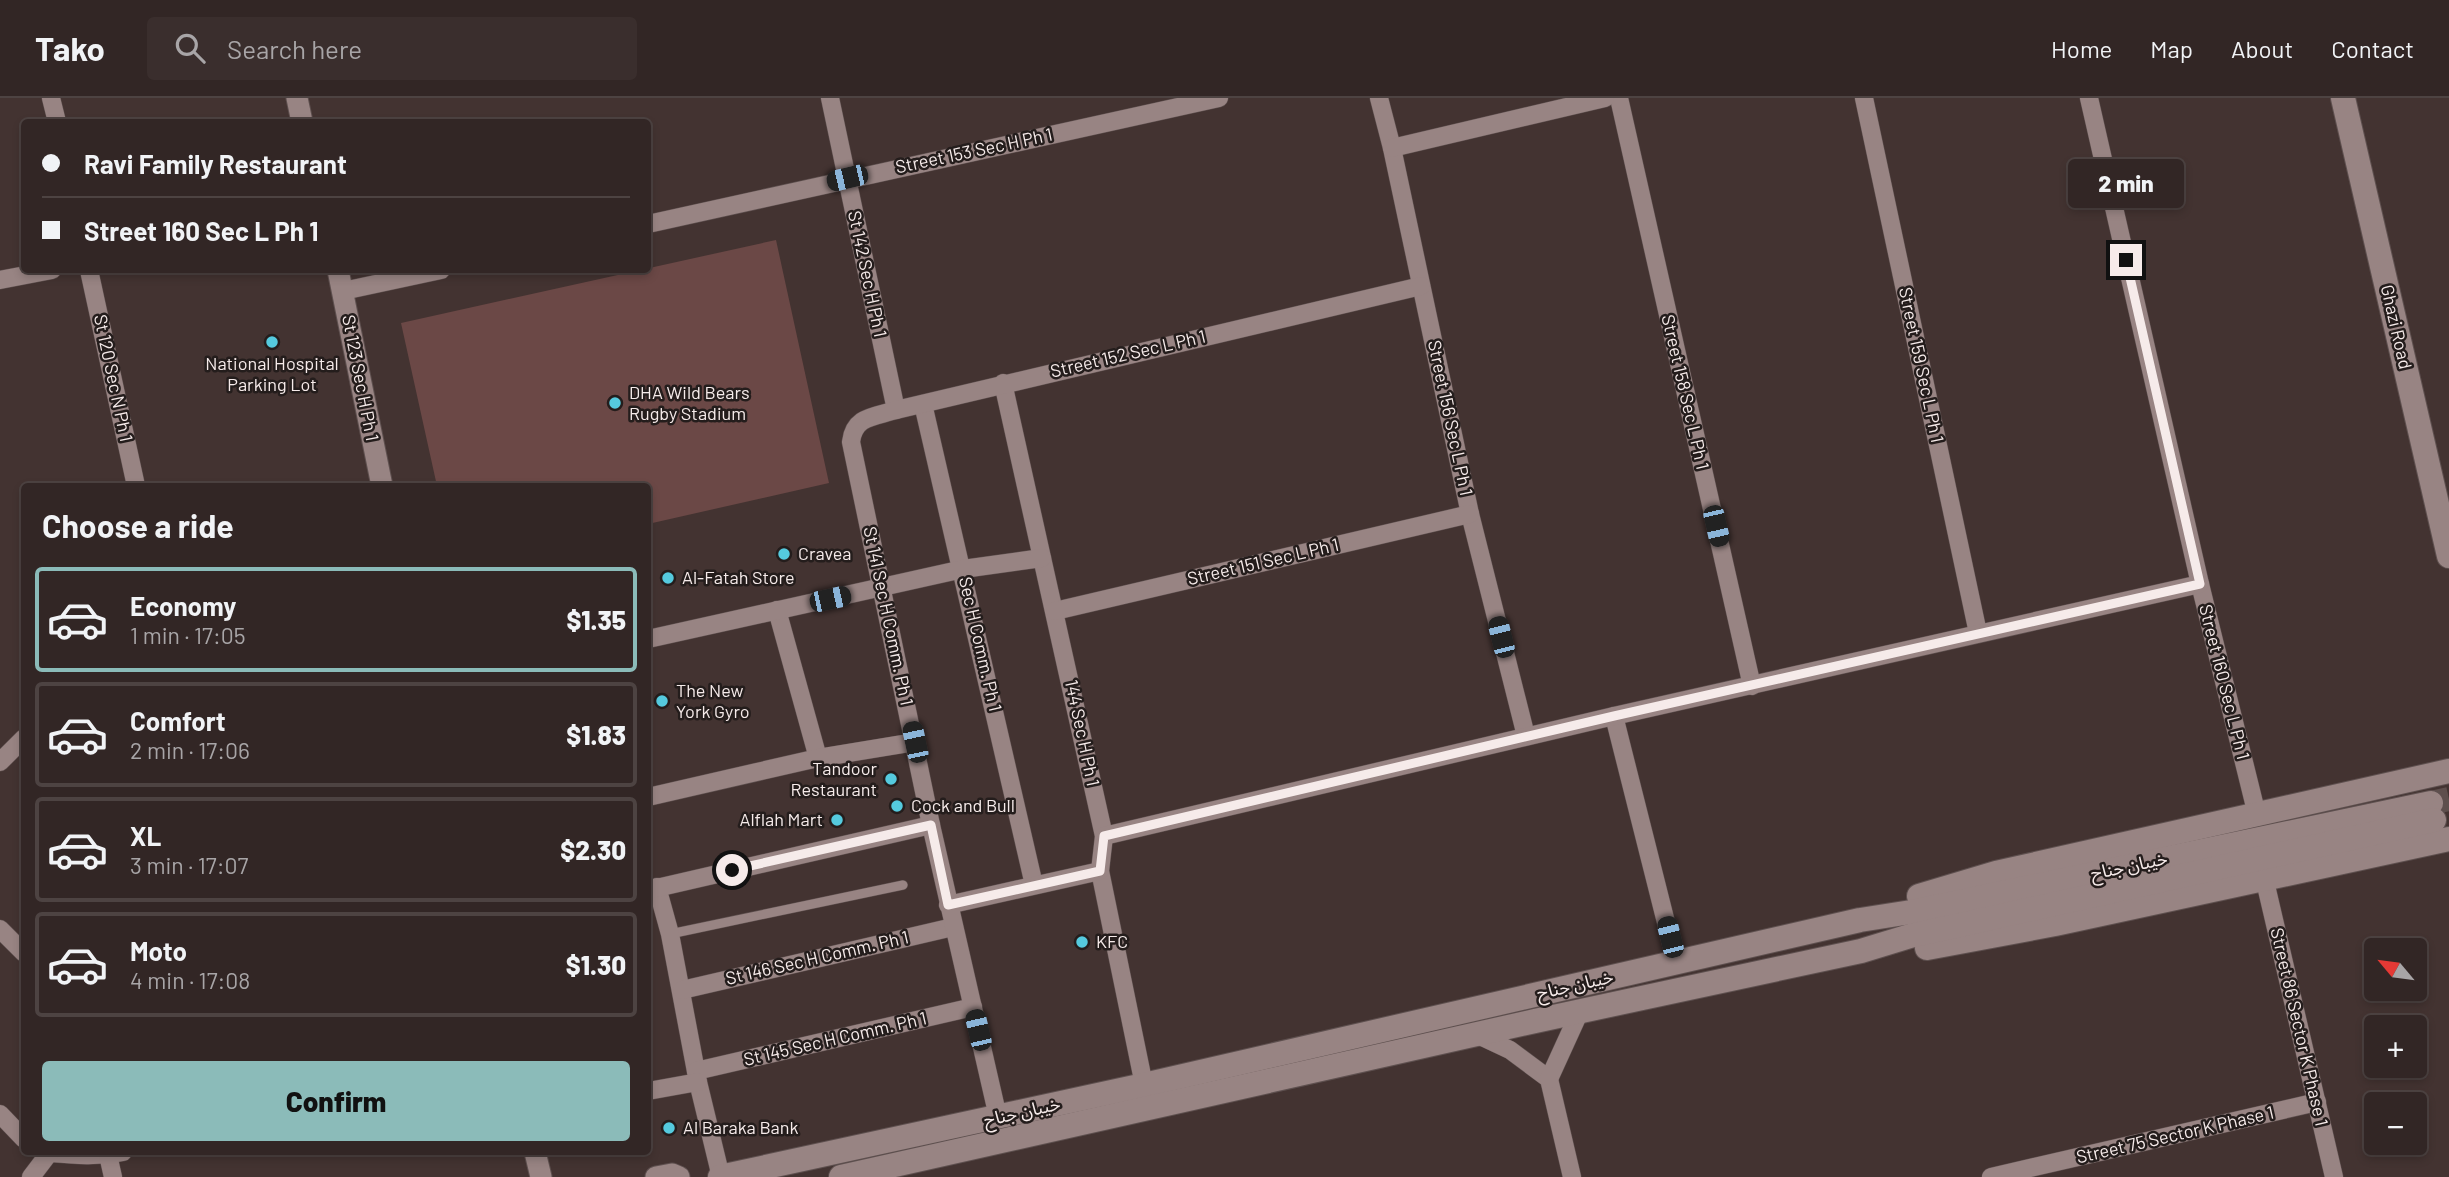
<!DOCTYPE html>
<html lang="en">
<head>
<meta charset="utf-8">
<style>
	body { margin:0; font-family:Barlow,"Noto Sans Arabic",sans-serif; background:#3a2e2d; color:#f1f3f6; height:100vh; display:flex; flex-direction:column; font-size:26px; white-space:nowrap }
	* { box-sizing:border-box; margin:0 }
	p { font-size:23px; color:#a8a5a7 }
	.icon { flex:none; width:38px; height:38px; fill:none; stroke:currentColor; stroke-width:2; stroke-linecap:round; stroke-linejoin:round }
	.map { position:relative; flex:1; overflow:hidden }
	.sheet { position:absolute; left:21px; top:385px; width:630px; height:672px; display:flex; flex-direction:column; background:#322625; border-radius:7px; box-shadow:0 4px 10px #0003,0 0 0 2px #4d4342 }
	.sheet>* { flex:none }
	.guide { position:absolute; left:21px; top:21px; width:630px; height:154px; border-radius:7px; box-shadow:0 4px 10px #0003,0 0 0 2px #4d4342; display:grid; align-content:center; height:154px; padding:0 21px; background:#322625 }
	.needle { width:46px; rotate:299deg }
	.fabs { position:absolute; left:2364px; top:840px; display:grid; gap:14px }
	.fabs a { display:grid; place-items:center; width:63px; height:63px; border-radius:7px; background:#322625; box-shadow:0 4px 10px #0003,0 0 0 2px #4d4342; font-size:35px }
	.end { position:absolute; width:32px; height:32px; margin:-16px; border:9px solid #f6ebea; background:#111; box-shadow:0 0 0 4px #111 }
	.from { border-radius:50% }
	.bubble { position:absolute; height:49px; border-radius:7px; background:#322625; box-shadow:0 4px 10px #0003,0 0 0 2px #4d4342; font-size:23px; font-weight:800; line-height:49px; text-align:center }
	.car { position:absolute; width:21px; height:42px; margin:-21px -10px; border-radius:9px; box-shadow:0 0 5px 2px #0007; background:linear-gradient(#222 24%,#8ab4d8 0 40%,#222 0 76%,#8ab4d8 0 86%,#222 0) }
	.guide b { display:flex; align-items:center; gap:24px; height:66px; font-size:26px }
	.guide b+b { border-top:2px solid #4d4342 }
	.guide i { width:18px; height:18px; background:#f1f3f6 }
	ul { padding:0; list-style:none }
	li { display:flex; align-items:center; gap:21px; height:105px; margin:0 14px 10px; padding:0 7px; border:4px solid #4d4342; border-radius:7px }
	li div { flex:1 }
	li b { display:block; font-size:26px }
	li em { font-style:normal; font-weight:800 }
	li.on { border-color:#8bbbb9 }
	li>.icon { width:63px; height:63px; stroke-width:1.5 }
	h2 { padding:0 21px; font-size:32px; line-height:84px }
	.cta { display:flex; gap:14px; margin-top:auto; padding:14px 21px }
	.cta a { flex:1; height:80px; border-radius:7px; background:#8bbbb9; color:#111; font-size:28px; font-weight:800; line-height:80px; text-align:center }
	header { display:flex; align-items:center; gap:42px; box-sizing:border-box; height:98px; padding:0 35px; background:#322625; border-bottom:2px solid #4d4342 }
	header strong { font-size:33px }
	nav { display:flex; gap:38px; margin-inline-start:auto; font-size:24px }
	.search { width:490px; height:63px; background:#3a2e2d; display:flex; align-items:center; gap:18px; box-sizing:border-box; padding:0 24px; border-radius:7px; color:#a8a5a7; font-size:26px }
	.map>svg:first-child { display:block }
	.garden { fill:#6b4846 }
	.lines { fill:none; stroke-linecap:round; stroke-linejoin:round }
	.secondary-tunnel { stroke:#5e4f4d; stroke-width:24; stroke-dasharray:24 12; stroke-linecap:butt }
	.service-casing { stroke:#5e504f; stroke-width:10 }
	.minor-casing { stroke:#5e504f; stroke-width:19 }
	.tertiary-casing { stroke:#5e504f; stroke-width:23 }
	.secondary-casing { stroke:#5e504f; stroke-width:26 }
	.service { stroke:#988483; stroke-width:9 }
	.minor { stroke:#988483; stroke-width:18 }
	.tertiary { stroke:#988483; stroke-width:21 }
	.secondary { stroke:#988483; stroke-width:24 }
	.route { stroke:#f6ebea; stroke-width:9 }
	.poi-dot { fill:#55cade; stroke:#241d1c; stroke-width:2.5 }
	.labels { text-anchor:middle; stroke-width:5; stroke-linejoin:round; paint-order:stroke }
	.street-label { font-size:18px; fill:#f6ebea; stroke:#241d1c }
	.poi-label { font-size:18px; fill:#f6ebea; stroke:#241d1c; text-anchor:start }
</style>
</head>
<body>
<header>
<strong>Tako</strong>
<div class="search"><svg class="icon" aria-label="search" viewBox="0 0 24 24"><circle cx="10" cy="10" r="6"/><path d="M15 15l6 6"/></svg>Search here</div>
<nav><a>Home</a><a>Map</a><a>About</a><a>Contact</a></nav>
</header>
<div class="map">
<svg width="2449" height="1079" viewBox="0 0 2449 1079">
	<rect width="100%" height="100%" fill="#433331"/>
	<path class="garden" d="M776,142L829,385L648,426V388H437L401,225Z"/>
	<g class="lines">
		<path class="secondary-tunnel" d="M2431,705L2449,701"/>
		<defs>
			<path id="service" d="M670,836L903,787"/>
			<g id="minor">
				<path d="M51,0L57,24"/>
				<path d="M830,0L896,312"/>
				<path d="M1379,0L1392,50L1470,416L1526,638"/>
				<path d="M1619,0L1752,588"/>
				<path d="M1864,0L1978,535"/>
				<path d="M2089,0L2200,486L2257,717"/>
				<path d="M1392,50L1605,0"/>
				<path d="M648,126L1219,0"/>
				<path d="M89,172L136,388"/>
				<path d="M0,182L52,172"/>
				<path d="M343,193L441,172"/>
				<path d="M1003,285L1104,738L1100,773L1144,987"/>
				<path d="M923,306L1034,787"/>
				<path d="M777,512L818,660"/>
				<path d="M1055,513L1470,416"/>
				<path d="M648,541L963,471L1042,460"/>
				<path d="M1614,618L1676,864"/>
				<path d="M0,664L24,640"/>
				<path d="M648,699L818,660L915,644"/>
				<path d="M1104,738L1614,618L2200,486"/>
				<path d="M2264,779L2334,1079"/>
				<path d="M657,789L670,836L698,984L721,1079"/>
				<path d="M648,792L931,727"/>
				<path d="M948,807L1100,773"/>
				<path d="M0,831L24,855"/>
				<path d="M682,892L953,829"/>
				<path d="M1476,936L1510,952L1549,981L1572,1079"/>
				<path d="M696,973L973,909"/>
				<path d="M1549,981L1580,913"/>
				<path d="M648,993L698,984"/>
				<path d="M0,1016L24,1041"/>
				<path d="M998,1019L931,727L851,344C854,318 874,319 896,312L1421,188"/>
				<path d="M49,1055C74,1057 98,1059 123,1054"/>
				<path d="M108,1057L113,1079"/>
				<path d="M31,1079L50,1054"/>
				<path d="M1991,1079L2317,1004"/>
			</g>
			<g id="tertiary">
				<path d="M297,0L302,24"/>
				<path d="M338,172L382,388"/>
				<path d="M535,1054L541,1079"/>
				<path d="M656,1079L672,1076L679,1079"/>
			</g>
			<g id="secondary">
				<path d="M2343,0L2449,458"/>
				<path d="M1919,798L1996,775L2449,673"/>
				<path d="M1927,850L2055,826L2449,741"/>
				<path d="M720,1079L1144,987L1860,822L1911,814L2431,705"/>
				<path d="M841,1079L1535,923L1861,853L1910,838L2434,722"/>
			</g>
		</defs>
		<use href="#service" class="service-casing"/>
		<use href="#minor" class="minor-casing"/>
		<use href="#tertiary" class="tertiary-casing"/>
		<use href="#secondary" class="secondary-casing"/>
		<use href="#service" class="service"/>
		<use href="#minor" class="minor"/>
		<use href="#tertiary" class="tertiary"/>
		<use href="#secondary" class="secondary"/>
	</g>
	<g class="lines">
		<path class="route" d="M732,772L931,727L948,807L1100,773L1104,738L1614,618L2200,486L2126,162"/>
	</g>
	<g class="poi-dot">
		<circle cx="272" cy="244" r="7"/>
		<circle cx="615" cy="305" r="7"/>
		<circle cx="784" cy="456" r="7"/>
		<circle cx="668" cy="480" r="7"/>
		<circle cx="662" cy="603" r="7"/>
		<circle cx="891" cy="681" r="7"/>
		<circle cx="897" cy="708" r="7"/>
		<circle cx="837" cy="722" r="7"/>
		<circle cx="1082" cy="844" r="7"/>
		<circle cx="669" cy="1030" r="7"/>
	</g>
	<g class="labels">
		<g class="street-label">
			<text transform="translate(974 53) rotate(-12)" y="6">Street 153 Sec H Ph 1</text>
			<text transform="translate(867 176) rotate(78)" y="6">St 142 Sec H Ph 1</text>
			<text transform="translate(2396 229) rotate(77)" y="6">Ghazi Road</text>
			<text transform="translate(1128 256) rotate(-13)" y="6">Street 152 Sec L Ph 1</text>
			<text transform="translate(1921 267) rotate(78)" y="6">Street 159 Sec L Ph 1</text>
			<text transform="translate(113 280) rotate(78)" y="6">St 120 Sec N Ph 1</text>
			<text transform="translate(360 280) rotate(79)" y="6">St 123 Sec H Ph 1</text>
			<text transform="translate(1685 294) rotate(77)" y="6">Street 158 Sec L Ph 1</text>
			<text transform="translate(1450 320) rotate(78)" y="6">Street 156 Sec L Ph 1</text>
			<text transform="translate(1263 464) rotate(-13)" y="6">Street 151 Sec L Ph 1</text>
			<text transform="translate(888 518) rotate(78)" y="6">St 141 Sec H Comm. Ph 1</text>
			<text transform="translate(980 546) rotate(77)" y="6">Sec H Comm. Ph 1</text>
			<text transform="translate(2224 584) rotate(76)" y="6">Street 160 Sec L Ph 1</text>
			<text transform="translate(1082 635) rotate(78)" y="6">144 Sec H Ph 1</text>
			<text transform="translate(2129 768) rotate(-12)" y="6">خیبان جناح</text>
			<text transform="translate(817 860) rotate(-13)" y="6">St 146 Sec H Comm. Ph 1</text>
			<text transform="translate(1575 887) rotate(-13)" y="6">خیبان جناح</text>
			<text transform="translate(2299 929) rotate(77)" y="6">Street 86 Sector K Phase 1</text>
			<text transform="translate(835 941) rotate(-13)" y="6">St 145 Sec H Comm. Ph 1</text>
			<text transform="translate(1022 1014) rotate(-13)" y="6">خیبان جناح</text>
			<text transform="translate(2175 1037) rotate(-13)" y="6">Street 75 Sector K Phase 1</text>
		</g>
		<g class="poi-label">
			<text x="272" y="272" text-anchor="middle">National Hospital<tspan x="272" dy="21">Parking Lot</tspan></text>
			<text x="629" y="301">DHA Wild Bears<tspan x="629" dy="21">Rugby Stadium</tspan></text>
			<text x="798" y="462">Cravea</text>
			<text x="682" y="486">Al-Fatah Store</text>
			<text x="676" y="599">The New<tspan x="676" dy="21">York Gyro</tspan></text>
			<text x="877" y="677" text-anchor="end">Tandoor<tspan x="877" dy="21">Restaurant</tspan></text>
			<text x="911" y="714">Cock and Bull</text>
			<text x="823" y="728" text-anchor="end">Alflah Mart</text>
			<text x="1096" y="850">KFC</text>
			<text x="683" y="1036">Al Baraka Bank</text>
		</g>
	</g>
</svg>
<div class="fabs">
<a><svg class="needle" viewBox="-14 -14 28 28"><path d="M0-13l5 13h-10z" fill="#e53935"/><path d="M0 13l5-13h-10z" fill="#a8a5a7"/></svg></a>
<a>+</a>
<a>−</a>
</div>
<i class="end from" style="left:732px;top:772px"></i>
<i class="end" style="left:2126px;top:162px"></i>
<div class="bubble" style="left:2068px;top:61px;width:116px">2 min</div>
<i class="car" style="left:847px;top:80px;rotate:257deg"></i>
<i class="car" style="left:1716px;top:428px;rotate:167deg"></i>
<i class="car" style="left:830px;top:501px;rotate:78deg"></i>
<i class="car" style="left:1501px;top:539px;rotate:346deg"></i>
<i class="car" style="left:915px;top:644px;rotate:348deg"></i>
<i class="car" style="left:1670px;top:839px;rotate:346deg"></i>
<i class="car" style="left:978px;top:932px;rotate:347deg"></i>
<div class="guide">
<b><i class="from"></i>Ravi Family Restaurant</b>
<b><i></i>Street 160 Sec L Ph 1</b>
</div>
<section class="sheet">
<h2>Choose a ride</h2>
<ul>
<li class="on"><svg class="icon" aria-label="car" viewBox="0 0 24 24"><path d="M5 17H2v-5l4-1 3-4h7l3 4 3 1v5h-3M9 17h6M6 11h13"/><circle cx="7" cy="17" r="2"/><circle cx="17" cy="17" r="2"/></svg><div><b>Economy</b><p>1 min · 17:05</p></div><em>$1.35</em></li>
<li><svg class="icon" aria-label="car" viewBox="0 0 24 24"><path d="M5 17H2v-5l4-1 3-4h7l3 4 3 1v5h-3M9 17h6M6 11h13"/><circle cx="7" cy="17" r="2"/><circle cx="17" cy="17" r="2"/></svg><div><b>Comfort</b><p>2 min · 17:06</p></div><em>$1.83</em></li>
<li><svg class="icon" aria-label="car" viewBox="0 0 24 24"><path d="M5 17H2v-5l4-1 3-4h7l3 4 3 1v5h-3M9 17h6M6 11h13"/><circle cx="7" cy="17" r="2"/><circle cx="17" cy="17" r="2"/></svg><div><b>XL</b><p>3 min · 17:07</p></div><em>$2.30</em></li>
<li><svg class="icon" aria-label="car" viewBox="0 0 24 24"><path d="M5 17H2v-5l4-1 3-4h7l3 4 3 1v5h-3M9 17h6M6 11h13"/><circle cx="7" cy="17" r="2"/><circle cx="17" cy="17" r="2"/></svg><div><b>Moto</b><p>4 min · 17:08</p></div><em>$1.30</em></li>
</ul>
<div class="cta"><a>Confirm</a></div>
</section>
</div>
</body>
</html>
